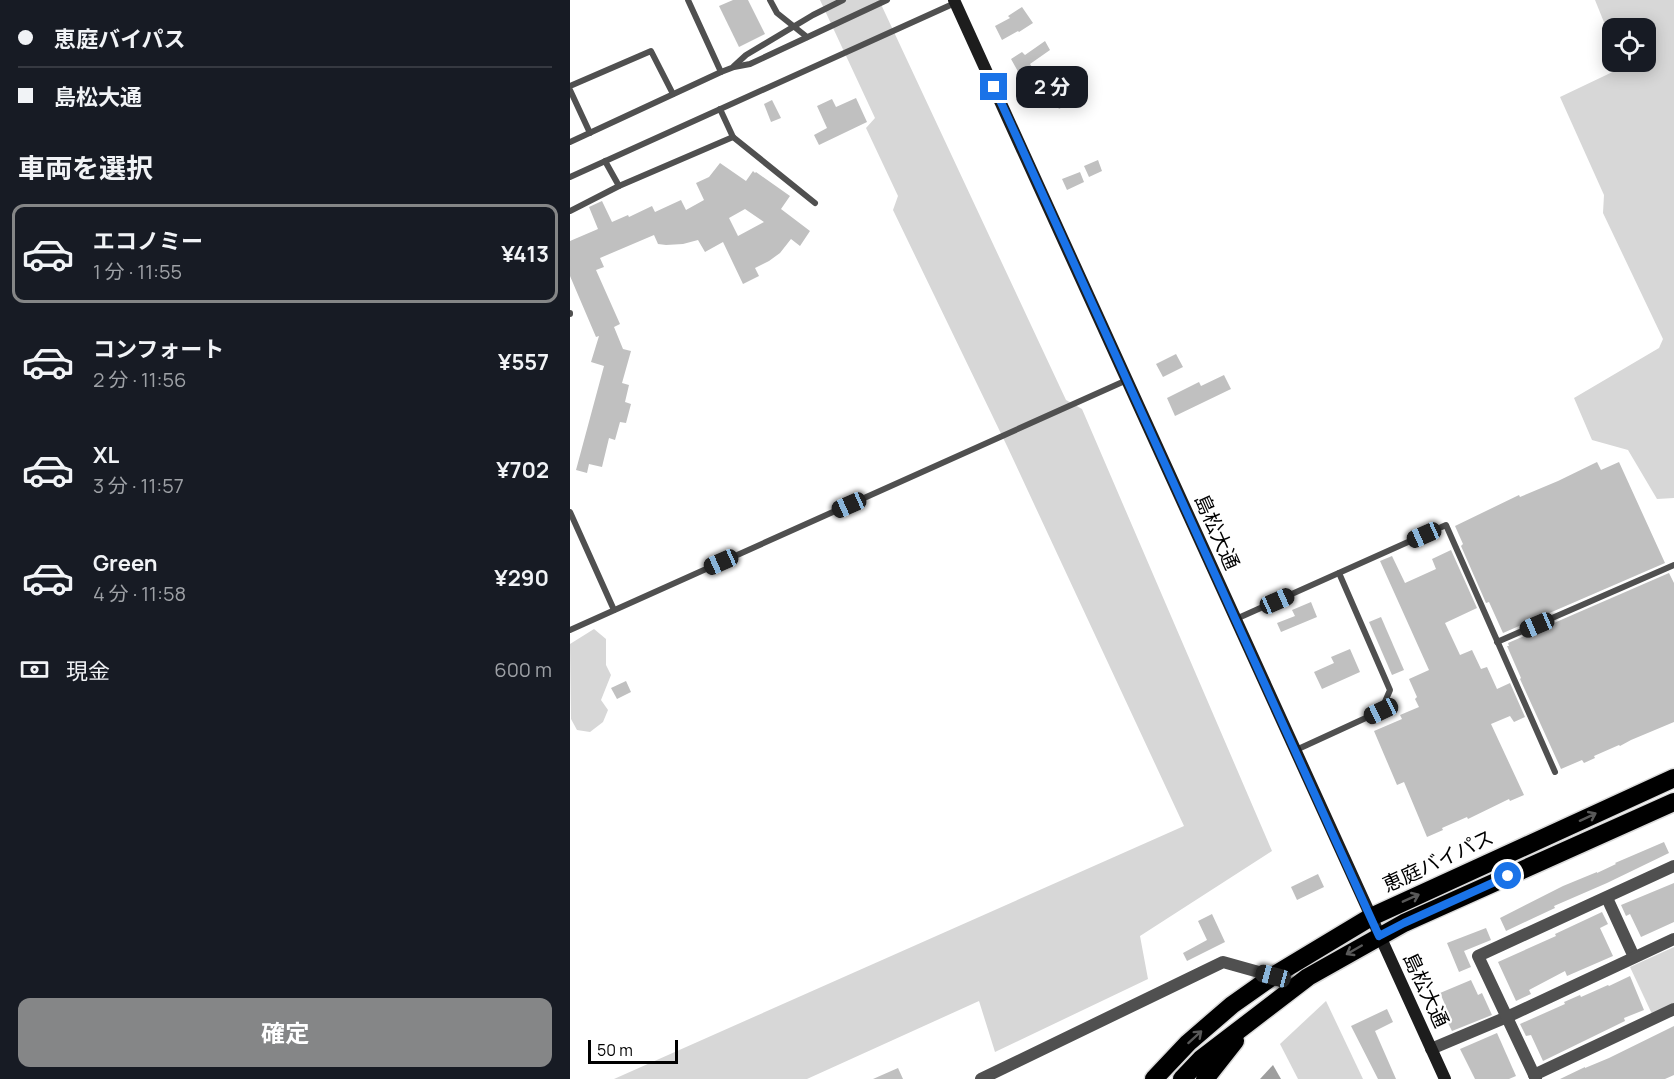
<!DOCTYPE html>
<html lang="ja">
<head>
<meta charset="utf-8">
<style>
	body { margin:0; font-family:Manrope,"Noto Sans JP",sans-serif; background:#242831; color:#f1f3f6; height:100vh; display:flex; flex-direction:column; font-size:22px; white-space:nowrap }
	* { box-sizing:border-box; margin:0 }
	p { font-size:20px; color:#9ea1a6 }
	.icon { flex:none; width:33px; height:33px; fill:none; stroke:currentColor; stroke-width:2; stroke-linecap:round; stroke-linejoin:round }
	.map { position:relative; flex:1; overflow:hidden }
	.sheet { display:flex; flex-direction:column; background:#171b24; width:570px }
	.sheet>* { flex:none }
	.top-card { display:grid; align-content:center; height:132px; padding:0 18px; background:#171b24 }
	.fabs { position:absolute; left:1032px; top:18px; display:grid; gap:12px }
	.fabs a { display:grid; place-items:center; width:54px; height:54px; border-radius:12px; background:#171b24; box-shadow:0 3px 15px #0003; font-size:30px }
	.scale { position:absolute; left:18px; bottom:15px; width:90px; box-sizing:border-box; padding-left:6px; border:3px solid #000; border-top:0; font-size:16px; line-height:21px; white-space:nowrap; color:#000; -webkit-text-stroke:4px #fff; paint-order:stroke }
	.end { position:absolute; width:27px; height:27px; margin:-14px; border:8px solid #1a73e8; background:#fff; box-shadow:0 0 0 3px #fff }
	.from { border-radius:50% }
	.bubble { position:absolute; height:42px; border-radius:12px; background:#171b24; box-shadow:0 3px 15px #0003; font-size:20px; font-weight:700; line-height:42px; text-align:center }
	.car { position:absolute; width:18px; height:36px; margin:-18px -9px; border-radius:8px; box-shadow:0 0 4px 2px #0007; background:linear-gradient(#222 24%,#8ab4d8 0 40%,#222 0 76%,#8ab4d8 0 86%,#222 0) }
	.top-card b { display:flex; align-items:center; gap:21px; height:57px; font-size:22px }
	.top-card b+b { border-top:2px solid #363941 }
	.top-card i { width:15px; height:15px; background:#f1f3f6 }
	ul { padding:0; list-style:none }
	li { display:flex; align-items:center; gap:18px; height:99px; margin:0 12px 9px; padding:0 6px; border:3px solid transparent; border-radius:12px }
	li div { flex:1 }
	li b { display:block; font-size:22px }
	li em { font-style:normal; font-weight:700 }
	li.selected { border-color:#858687 }
	li>.icon { width:54px; height:54px; stroke-width:1.5 }
	h2 { padding:0 18px; font-size:27px; line-height:72px }
	.pay { display:flex; align-items:center; gap:15px; height:66px; padding:0 18px; font-size:22px }
	.pay p { margin-inline-start:auto }
	.action { display:flex; gap:12px; margin-top:auto; padding:12px 18px }
	.action a { flex:1; height:69px; border-radius:12px; background:#858687; color:#fff; font-size:24px; font-weight:700; line-height:69px; text-align:center }
	main { display:flex; flex:1; min-height:0 }
	.map>svg:first-child { display:block }
	.green { fill:#d7d7d7 }
	.water { fill:#9e9e9e }
	.building { fill:#c0c0c0; fill-rule:evenodd }
	.lines { fill:none; stroke-linecap:round; stroke-linejoin:round }
	.highway-casing { stroke:#dbdbdb; stroke-width:21 }
	.lane { stroke:#505050; stroke-width:6 }
	.street { stroke:#505050; stroke-width:12 }
	.secondary { stroke:#1d1d1d; stroke-width:12 }
	.highway { stroke:#000; stroke-width:18 }
	.oneway { stroke:#595959 }
	.route { stroke:#1a73e8; stroke-width:8 }
	.labels { text-anchor:middle; stroke-width:4.5; stroke-linejoin:round; paint-order:stroke }
	.street-label { font-size:20px; fill:#000; stroke:#fff }
</style>
</head>
<body>
<main>
<section class="sheet">
<div class="top-card">
<b><i class="from"></i>恵庭バイパス</b>
<b><i></i>島松大通</b>
</div>
<h2>車両を選択</h2>
<ul>
<li class="selected"><svg class="icon" aria-label="car" viewBox="0 0 24 24"><path d="M5 17H2v-5l4-1 3-4h7l3 4 3 1v5h-3M9 17h6M6 11h13"/><circle cx="7" cy="17" r="2"/><circle cx="17" cy="17" r="2"/></svg><div><b>エコノミー</b><p>1 分 · 11:55</p></div><em>¥413</em></li>
<li><svg class="icon" aria-label="car" viewBox="0 0 24 24"><path d="M5 17H2v-5l4-1 3-4h7l3 4 3 1v5h-3M9 17h6M6 11h13"/><circle cx="7" cy="17" r="2"/><circle cx="17" cy="17" r="2"/></svg><div><b>コンフォート</b><p>2 分 · 11:56</p></div><em>¥557</em></li>
<li><svg class="icon" aria-label="car" viewBox="0 0 24 24"><path d="M5 17H2v-5l4-1 3-4h7l3 4 3 1v5h-3M9 17h6M6 11h13"/><circle cx="7" cy="17" r="2"/><circle cx="17" cy="17" r="2"/></svg><div><b>XL</b><p>3 分 · 11:57</p></div><em>¥702</em></li>
<li><svg class="icon" aria-label="car" viewBox="0 0 24 24"><path d="M5 17H2v-5l4-1 3-4h7l3 4 3 1v5h-3M9 17h6M6 11h13"/><circle cx="7" cy="17" r="2"/><circle cx="17" cy="17" r="2"/></svg><div><b>Green</b><p>4 分 · 11:58</p></div><em>¥290</em></li>
</ul>
<div class="pay"><svg class="icon" aria-label="cash" viewBox="0 0 24 24"><path d="M3 7h18v10H3z"/><circle cx="12" cy="12" r="2"/></svg>現金<p>600 m</p></div>
<div class="action"><a>確定</a></div>
</section>
<div class="map">
<svg width="1104" height="1079" viewBox="0 0 1104 1079">
	<rect width="100%" height="100%" fill="#fff"/>
	<g class="green">
		<path d="M250,0H309L496,400L512,409L702,851L570,936L578,979L425,1052L409,1001L237,1079H44L614,826L437,446L323,210L328,196L296,128L305,118Z"/>
		<path d="M1025,0H1104V498L1087,499L1058,450L1022,440L1004,398L1089,348L1093,339L1033,213L1034,195L990,97L1053,67L1051,62H1076V28H1042V42Z"/>
		<path d="M24,629L36,639V665L41,675L31,700L38,710L33,722L20,732L7,730L1,719L0,644Z"/>
		<path d="M1104,947V1003L1082,1014L1060,967Z"/>
		<path d="M756,1001L793,1079H728L710,1044Z"/>
	</g>
	<path class="water" d="M703,1065L711,1079H690Z"/>
	<g class="building">
		<path d="M163,0H178L195,34L169,47L149,6Z"/>
		<path d="M452,7L463,23L449,32L448,31L432,40L425,26L440,18L438,16Z"/>
		<path d="M475,41L480,50L460,64L462,67L450,75L441,59L452,52L455,55Z"/>
		<path d="M493,92L499,103L489,109L483,98Z"/>
		<path d="M286,98L297,122L249,145L244,135L257,128L247,106L262,99L266,107Z"/>
		<path d="M202,100L211,118L201,122L194,104Z"/>
		<path d="M528,160L532,171L519,177L514,166Z"/>
		<path d="M150,163L176,181L183,171L185,173L186,172L220,196L211,209L240,231L230,246L221,239L210,253L199,261L185,268L189,276L173,284L153,242L135,252L128,240L113,244L96,245L88,244L84,235L30,258L34,267L26,270L50,324L44,327L53,349L61,351L52,383L59,385L55,402L61,404L56,423L50,422L45,440L39,438L32,467L19,464L17,473L6,470L34,366L21,362L29,336L26,337L0,276V241L28,229L19,207L32,201L42,222L58,215L59,217L82,206L85,212L111,200L116,210L134,200L126,183L139,177ZM175,209L194,222L168,236L159,218Z"/>
		<path d="M510,172L514,182L497,190L492,179Z"/>
		<path d="M606,354L613,367L593,377L586,364Z"/>
		<path d="M654,375L661,389L605,416L597,398L629,382L631,386Z"/>
		<path d="M1027,462L1031,470L1049,462L1095,563L933,633L919,602L916,603L891,546L893,544L885,526L949,495L950,497L988,481Z"/>
		<path d="M881,550L907,608L875,623L890,655L902,650L911,669L917,667L927,689L940,683L955,717L944,722L940,716L921,724L954,795L940,801L939,799L898,819L897,817L872,828L873,830L857,837L834,782L827,785L804,731L832,719L830,715L849,707L845,699L847,697L839,679L859,670L810,561L822,556L835,583L866,569L862,559Z"/>
		<path d="M1099,573L1104,583V722L1061,740L1050,746L1049,745L1024,756L1025,758L1014,763L1012,760L991,769L950,679L951,678L937,646H939L938,643Z"/>
		<path d="M741,602L747,617L711,632L707,623L725,616L722,610Z"/>
		<path d="M811,617L834,670L822,675L799,622Z"/>
		<path d="M780,649L790,672L752,689L744,672L764,663L761,657Z"/>
		<path d="M56,681L61,692L47,699L41,688Z"/>
		<path d="M1094,842L1099,853L1037,883L984,906L985,908L936,931L930,918L993,886L1027,872V873L1046,864L1045,863Z"/>
		<path d="M748,874L754,887L727,900L721,887Z"/>
		<path d="M1104,883V922L1071,937L1060,914L1056,916L1051,905Z"/>
		<path d="M1032,912L1038,924L1030,928L1043,956L997,976L995,971L959,990L961,994L946,1001L928,962L986,936L985,934Z"/>
		<path d="M642,914L655,942L617,961L613,953L637,940L628,921Z"/>
		<path d="M916,928L921,940L894,951L901,967L889,972L877,943Z"/>
		<path d="M1060,976L1074,1010L1054,1018L1055,1021L973,1061L961,1035L956,1036L950,1024L995,1004L994,1002L1010,995L1011,997L1038,985L1039,986Z"/>
		<path d="M901,980L908,995L912,993L922,1015L882,1031L872,1011L877,1009L870,993Z"/>
		<path d="M817,1009L823,1022L805,1031L826,1079H808L781,1026Z"/>
		<path d="M1104,1026V1075L1095,1079H990L1015,1067V1068L1039,1058Z"/>
		<path d="M927,1033L946,1076L939,1079H905L890,1049Z"/>
		<path d="M328,1068L333,1079H303Z"/>
	</g>
	<g class="lines">
		<defs>
			<g id="highway">
				<path d="M584,1079L618,1043L662,1005L703,976L801,917L1104,778"/>
				<path d="M612,1079L631,1059L738,977L834,923L1104,802"/>
				<path d="M635,1079L665,1041"/>
			</g>
		</defs>
		<use href="#highway" class="highway-casing"/>
		<g class="lane">
			<path d="M118,0L151,72"/>
			<path d="M200,0L207,13L237,37"/>
			<path d="M164,66L176,55L243,15L273,0"/>
			<path d="M0,86L81,51L103,94"/>
			<path d="M0,90L20,133"/>
			<path d="M163,137L245,203"/>
			<path d="M0,142L151,72L164,67L180,64L317,0"/>
			<path d="M0,177L385,3"/>
			<path d="M49,186L163,137L150,109"/>
			<path d="M0,211L49,186L35,161"/>
			<path d="M0,313V314"/>
			<path d="M0,512L44,610"/>
			<path d="M666,619L876,525L985,772"/>
			<path d="M0,630L557,380"/>
			<path d="M927,642L1104,565"/>
			<path d="M726,750L811,711L820,690L769,573"/>
		</g>
		<g class="street">
			<path d="M1037,898L1064,957"/>
			<path d="M861,1049L937,1017L1104,939"/>
			<path d="M964,1075L1104,1009"/>
			<path d="M411,1079L653,962L703,976"/>
			<path d="M966,1079L908,956L1104,866"/>
		</g>
		<path class="secondary" d="M384,0L875,1079"/>
		<use href="#highway" class="highway"/>
	</g>
	<defs><path id="oneway-shaft" d="M-6 0H5M1.5-3L5.5 0L1.5 3" fill="none" stroke-width="1.6" stroke-linecap="round" stroke-linejoin="round" transform="scale(1.5)"/></defs>
	<g class="oneway">
		<use href="#oneway-shaft" transform="translate(1018 817) rotate(-25)"/>
		<use href="#oneway-shaft" transform="translate(841 898) rotate(-24)"/>
		<use href="#oneway-shaft" transform="translate(784 950) rotate(150)"/>
		<use href="#oneway-shaft" transform="translate(625 1037) rotate(-42)"/>
	</g>
	<g class="lines">
		<path class="route" d="M424,87L809,936L834,923L938,876"/>
	</g>
	<g class="labels">
		<g class="street-label">
			<text transform="translate(647 532) rotate(66)" y="7">島松大通</text>
			<text transform="translate(868 861) rotate(-25)" y="7">恵庭バイパス</text>
			<text transform="translate(856 990) rotate(65)" y="7">島松大通</text>
		</g>
	</g>
</svg>
<div class="fabs">
<a><svg class="icon" aria-label="locate" viewBox="0 0 24 24"><circle cx="12" cy="12" r="6"/><path d="M12 2v4M12 18v4M2 12h4M18 12h4"/></svg></a>
</div>
<div class="scale">50 m</div>
<i class="end from" style="left:938px;top:876px"></i>
<i class="end" style="left:424px;top:87px"></i>
<div class="bubble" style="left:446px;top:66px;width:72px">2 分</div>
<i class="car" style="left:279px;top:505px;rotate:246deg"></i>
<i class="car" style="left:854px;top:535px;rotate:246deg"></i>
<i class="car" style="left:151px;top:562px;rotate:246deg"></i>
<i class="car" style="left:707px;top:601px;rotate:66deg"></i>
<i class="car" style="left:967px;top:625px;rotate:247deg"></i>
<i class="car" style="left:811px;top:711px;rotate:245deg"></i>
<i class="car" style="left:703px;top:976px;rotate:285deg"></i>
</div>
</main>
</body>
</html>
